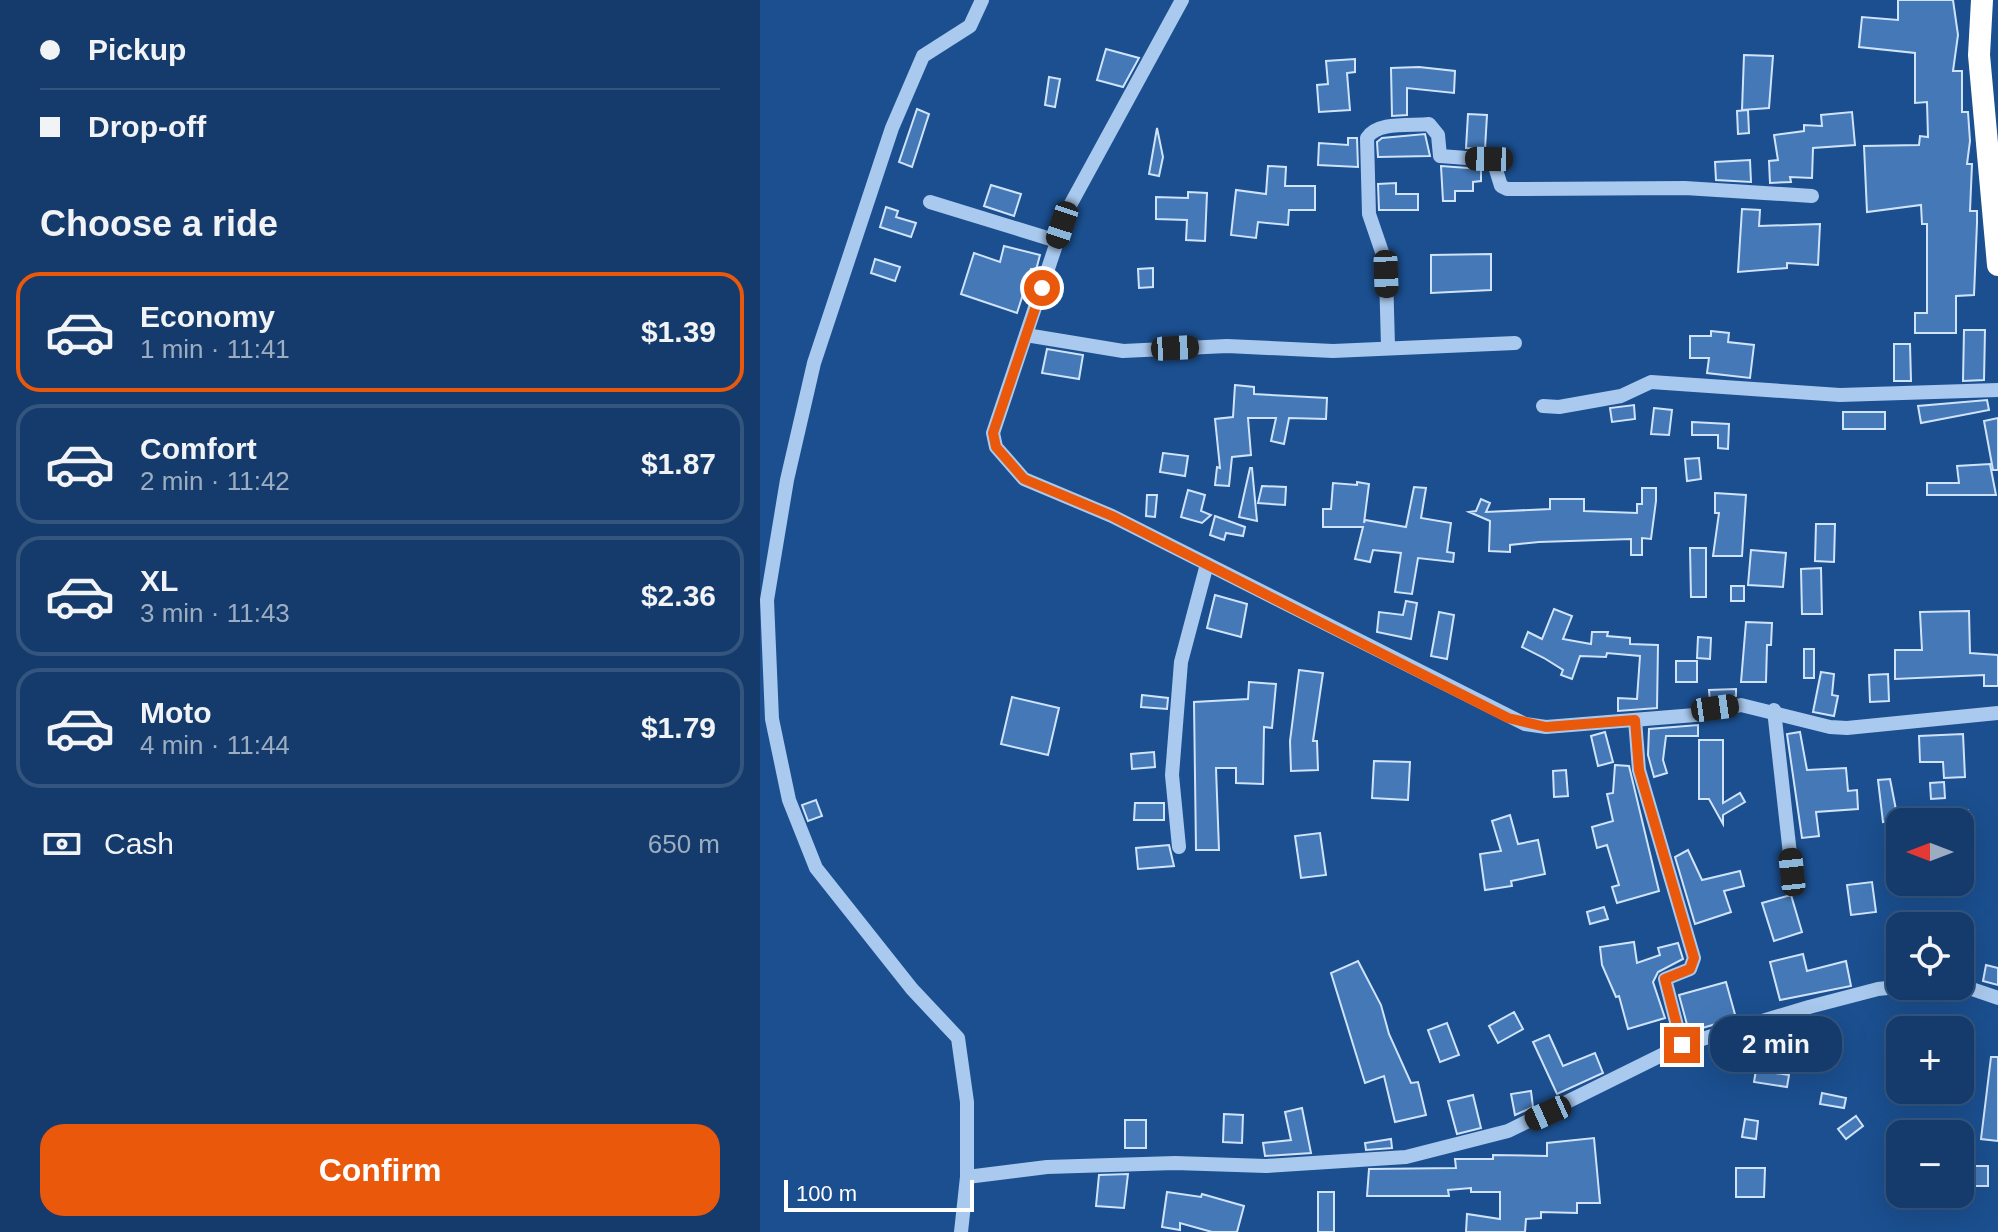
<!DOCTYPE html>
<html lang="en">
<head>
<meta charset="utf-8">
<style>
	body { margin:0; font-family:Helvetica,sans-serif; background:#214673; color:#f1f3f6; height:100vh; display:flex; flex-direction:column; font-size:30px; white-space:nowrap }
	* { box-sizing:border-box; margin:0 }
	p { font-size:26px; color:#9dadc1 }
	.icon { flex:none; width:44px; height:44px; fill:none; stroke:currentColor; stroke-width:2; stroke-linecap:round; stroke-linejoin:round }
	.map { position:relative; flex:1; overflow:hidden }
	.drawer { display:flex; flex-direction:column; background:#143b6b; width:760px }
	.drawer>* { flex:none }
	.top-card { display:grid; align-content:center; height:176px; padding:0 40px; background:#143b6b }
	.needle { width:52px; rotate:270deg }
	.controls { position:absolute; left:1126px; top:808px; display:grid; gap:16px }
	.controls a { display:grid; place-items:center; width:88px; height:88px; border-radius:16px; background:#143b6b; box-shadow:0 8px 32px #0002,0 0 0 2px #33557e; font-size:40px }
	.scale { position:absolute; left:24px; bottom:20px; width:190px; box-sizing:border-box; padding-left:8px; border:4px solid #fff; border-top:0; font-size:22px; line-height:28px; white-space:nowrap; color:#fff; -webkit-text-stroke:6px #1b4f8f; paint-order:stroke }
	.end { position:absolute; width:36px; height:36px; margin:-18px; border:10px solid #ea580c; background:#fff; box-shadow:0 0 0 4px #fff }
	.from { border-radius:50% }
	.bubble { position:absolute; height:56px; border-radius:24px; background:#143b6b; box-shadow:0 8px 32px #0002,0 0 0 2px #33557e; font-size:26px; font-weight:800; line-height:56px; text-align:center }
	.car { position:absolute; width:24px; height:48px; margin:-24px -12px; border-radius:10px; box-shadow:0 0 6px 2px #0007; background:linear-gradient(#222 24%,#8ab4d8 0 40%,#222 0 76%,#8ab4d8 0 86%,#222 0) }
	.top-card b { display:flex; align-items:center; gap:28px; height:76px; font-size:30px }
	.top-card b+b { border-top:2px solid #33557e }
	.top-card i { width:20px; height:20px; background:#f1f3f6 }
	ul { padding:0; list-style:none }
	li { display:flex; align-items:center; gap:24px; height:120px; margin:0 16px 12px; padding:0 24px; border:4px solid #33557e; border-radius:24px }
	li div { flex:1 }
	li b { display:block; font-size:30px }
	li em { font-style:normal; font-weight:800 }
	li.active { border-color:#ea580c }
	li>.icon { width:72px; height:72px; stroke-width:1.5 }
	h2 { padding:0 40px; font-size:36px; line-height:96px }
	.pay { display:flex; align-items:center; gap:20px; height:88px; padding:0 40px; font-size:30px }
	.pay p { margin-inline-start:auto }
	.button { display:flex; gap:16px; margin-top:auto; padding:16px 40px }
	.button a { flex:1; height:92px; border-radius:24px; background:#ea580c; color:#fff; font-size:32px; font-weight:800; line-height:92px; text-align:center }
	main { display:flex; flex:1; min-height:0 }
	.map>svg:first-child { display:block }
	.building { fill:#4478b7; stroke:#cfe3fa; stroke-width:2 }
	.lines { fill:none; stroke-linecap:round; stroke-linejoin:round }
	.minor { stroke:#a9c9ee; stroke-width:14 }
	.highway { stroke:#fff; stroke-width:22 }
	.route { stroke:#ea580c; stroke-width:10 }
</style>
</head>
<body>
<main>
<section class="drawer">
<div class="top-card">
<b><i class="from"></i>Pickup</b>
<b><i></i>Drop-off</b>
</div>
<h2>Choose a ride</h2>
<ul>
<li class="active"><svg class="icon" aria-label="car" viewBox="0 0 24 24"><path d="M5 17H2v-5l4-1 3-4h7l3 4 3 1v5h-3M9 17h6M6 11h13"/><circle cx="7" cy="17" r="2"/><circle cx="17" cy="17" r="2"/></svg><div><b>Economy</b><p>1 min · 11:41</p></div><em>$1.39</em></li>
<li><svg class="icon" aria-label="car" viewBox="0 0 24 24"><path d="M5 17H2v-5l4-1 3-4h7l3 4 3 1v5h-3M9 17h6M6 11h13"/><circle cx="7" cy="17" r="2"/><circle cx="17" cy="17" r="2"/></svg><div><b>Comfort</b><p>2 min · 11:42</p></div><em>$1.87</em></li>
<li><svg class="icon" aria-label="car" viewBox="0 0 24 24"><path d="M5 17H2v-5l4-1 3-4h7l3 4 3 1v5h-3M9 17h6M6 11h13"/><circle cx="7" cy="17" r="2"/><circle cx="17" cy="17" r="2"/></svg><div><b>XL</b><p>3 min · 11:43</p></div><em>$2.36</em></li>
<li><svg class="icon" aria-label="car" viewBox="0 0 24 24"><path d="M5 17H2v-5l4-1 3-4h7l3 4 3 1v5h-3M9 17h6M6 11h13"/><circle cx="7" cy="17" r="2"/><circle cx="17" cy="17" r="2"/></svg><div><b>Moto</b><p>4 min · 11:44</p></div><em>$1.79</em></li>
</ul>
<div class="pay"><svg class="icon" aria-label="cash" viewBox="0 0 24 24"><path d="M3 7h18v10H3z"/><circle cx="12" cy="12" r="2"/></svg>Cash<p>650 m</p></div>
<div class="button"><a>Confirm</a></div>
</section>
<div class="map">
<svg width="1238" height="1232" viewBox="0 0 1238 1232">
	<rect width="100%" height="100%" fill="#1b4f8f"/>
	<g class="building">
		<path d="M1138,0H1193L1198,35L1193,71H1202V112H1208L1210,141L1207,164H1212L1210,211H1217V223L1214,295L1196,296V333H1155V313H1167V224H1162L1161,205L1107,212L1104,146L1159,145L1160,136L1168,137L1167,102L1155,103V53L1099,47L1102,17L1138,20Z"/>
		<path d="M346,49L379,58L363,87L337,80Z"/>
		<path d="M984,55L1013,56L1009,108L982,110Z"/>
		<path d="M595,59V72L587,73L590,110L559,112L557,85L568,84L566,61Z"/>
		<path d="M659,67L695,71L694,93L647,88V115L632,116L631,68Z"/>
		<path d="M289,77L300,79L295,107L285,105Z"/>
		<path d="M157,109L169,114L152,167L139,162Z"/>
		<path d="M988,110L989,133L978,134L977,111Z"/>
		<path d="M1092,112L1095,145L1053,148L1052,178L1030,177L1031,182L1010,183L1009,161L1018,160L1014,135L1044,131V125L1062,126L1061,115Z"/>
		<path d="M708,114L727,115L725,149L706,148Z"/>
		<path d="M397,128L403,157L399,176L389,174Z"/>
		<path d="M665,134L670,156L618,157L617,142L622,138Z"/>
		<path d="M588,138H597L598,167L558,165L559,143L588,145Z"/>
		<path d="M990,160L991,182L956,180L955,162Z"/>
		<path d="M508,166L526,167L525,186H555V210H529L528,225L498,222L496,238L471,235L476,190L506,194Z"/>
		<path d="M681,166L721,169V181L713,182V191H695V201H683Z"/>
		<path d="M636,183V194H658V210H619L618,184Z"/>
		<path d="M231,185L261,194L254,216L224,206Z"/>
		<path d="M428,192L447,193L445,241L426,240L427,220L396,219V197L428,198Z"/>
		<path d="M126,207L138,211L136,217L156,223L151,237L120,227Z"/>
		<path d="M982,209L1000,210L999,226L1060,224L1058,265L1027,263V268L978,272Z"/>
		<path d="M244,246L280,255L276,270L271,269L257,313L201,294L214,253L240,262Z"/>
		<path d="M731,254V290L671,293V255Z"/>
		<path d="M115,259L140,267L135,281L111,273Z"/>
		<path d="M393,268V287L379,288L378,269Z"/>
		<path d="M1204,330H1225L1224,380L1203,381Z"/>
		<path d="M951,331L969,333L968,342L994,345L990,378L947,373L949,358H930V336H951Z"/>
		<path d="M1134,344H1150L1151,381H1134Z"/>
		<path d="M287,349L323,355L319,379L282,373Z"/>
		<path d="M475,385L494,387V394L567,398L566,419L529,418L524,444L511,441L516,418H488L491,455L472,457L469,486L455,485L457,467L460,468L455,419L473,417Z"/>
		<path d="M1227,400L1229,410L1161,423L1158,406Z"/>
		<path d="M874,405L875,419L852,422L850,408Z"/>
		<path d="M894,408L912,410L909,435L891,434Z"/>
		<rect x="1083" y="412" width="42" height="17"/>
		<path d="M1238,418V470H1233L1224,421Z"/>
		<path d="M932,422L969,424L968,449L958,448V435H932Z"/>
		<path d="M403,453L428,456L425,476L400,472Z"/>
		<path d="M939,458L941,479L927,481L925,459Z"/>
		<path d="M1230,464L1236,495H1167V483H1199L1197,466Z"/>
		<path d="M490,468H492L497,521L479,517Z"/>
		<path d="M597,482L609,484L604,523L605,520L646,527L654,487L666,488L661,518L691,523L687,552L694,553L693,562L658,558L652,594L635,592L641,553L613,550L610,562L595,559L603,527H563V509H571L573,483L597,485Z"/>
		<path d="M502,486L526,487L525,505L498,503Z"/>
		<path d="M882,488H896V501L891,539L882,538V555H871V539L779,542L750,545V552L729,551L730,521L709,512L716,511L721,499L730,503L726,512L790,509V499H824V511L877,513V504H882Z"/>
		<path d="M428,490L445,495L441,511L451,515L442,523L421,517Z"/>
		<path d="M955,493L986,495L982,556H953L959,513H955Z"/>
		<path d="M387,495H397L395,517L386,516Z"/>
		<path d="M455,516L485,527L483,536L466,533L464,540L450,535Z"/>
		<path d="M1056,524H1075L1074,562L1055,561Z"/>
		<path d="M930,548H946V597H931Z"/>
		<path d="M991,550L1026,553L1023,587L988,585Z"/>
		<path d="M1061,568L1062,614H1042L1041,569Z"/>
		<rect x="971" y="586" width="13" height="15"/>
		<path d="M455,595L487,604L481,637L447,628Z"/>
		<path d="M646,601L657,603L651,639L617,632L619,612L643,615Z"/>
		<path d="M794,609L812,616L803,639L831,644L832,632H848L847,636L870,638V644L898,645L897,708L858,711V698L877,699L880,656L847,653L846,657L820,656L812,679L801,675L803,670L784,658L762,647L768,632L782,639Z"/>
		<path d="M1209,611L1210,653L1238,655V686H1224V675L1135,679V650H1162L1160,612Z"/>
		<path d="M679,612L694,615L687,659L671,656Z"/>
		<path d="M986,622L1012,623L1011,645H1007L1006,682H981Z"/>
		<path d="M938,637L951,638L950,659L937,658Z"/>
		<rect x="1044" y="649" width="10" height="29"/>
		<rect x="916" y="661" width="21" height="21"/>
		<path d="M539,670L563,673L553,741H557L558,770L531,771L530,741Z"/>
		<path d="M1061,672L1074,674L1072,695L1078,696L1074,716L1053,712Z"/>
		<path d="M1128,674L1129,701L1110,702L1109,675Z"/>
		<path d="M489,682L516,684L512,728L504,727L503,784L476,783V768H456L459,850H436L434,702L488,699Z"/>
		<path d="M976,689V696L950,702L949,690Z"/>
		<path d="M382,695L408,698L407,709L381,707Z"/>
		<path d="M252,697L299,708L288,755L241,744Z"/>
		<path d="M938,725V736H906L903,760L907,773L894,777L888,755L889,729Z"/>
		<path d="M845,732L853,762L838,766L831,736Z"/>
		<path d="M1040,732L1047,770L1086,768L1088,791L1097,790L1098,809L1056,812L1059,836L1042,838L1027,734Z"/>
		<path d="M1203,734L1205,777L1184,778L1183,762H1160L1159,736Z"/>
		<path d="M939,740H963V803L980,793L985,802L963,815V824L949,799H939Z"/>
		<path d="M394,752L395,767L372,769L371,754Z"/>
		<path d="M614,761L650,762L648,800L612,798Z"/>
		<path d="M855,765L869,766L899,891L857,903L852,887L859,885L847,845L837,848L832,827L853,821L847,794L853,793Z"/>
		<path d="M806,770L808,796L794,797L793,771Z"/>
		<path d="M1130,779L1138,820L1123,822L1118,780Z"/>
		<path d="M1184,782L1185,798L1171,799L1170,783Z"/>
		<path d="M56,800L62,816L48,821L42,805Z"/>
		<path d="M375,803H404V820H374Z"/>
		<path d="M1208,810L1210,822H1192L1190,812Z"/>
		<path d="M750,815L758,844L778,840L785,874L751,881L752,886L725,890L720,854L741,851L732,821Z"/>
		<path d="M560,833L566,875L541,878L535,836Z"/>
		<path d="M409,845L414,866L378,869L376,848Z"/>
		<path d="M928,850L942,880L980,871L984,886L964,891L971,912L935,924L915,857Z"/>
		<path d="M1112,882L1116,912L1091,915L1087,885Z"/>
		<path d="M1031,895L1042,932L1014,941L1002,903Z"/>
		<path d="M844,907L848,919L830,924L827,912Z"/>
		<path d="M874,942L877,963L900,955L898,948L918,943L923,959L898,972L893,982L905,1018L868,1029L859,996L856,997L842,965L840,947Z"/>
		<path d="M1043,954L1047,971L1086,961L1091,986L1020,1000L1010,962Z"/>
		<path d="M598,961L621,1005L629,1034L651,1083L658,1082L666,1115L635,1122L624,1076L605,1083L571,973Z"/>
		<path d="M1226,965L1238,968V985L1223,981Z"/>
		<path d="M966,982L976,1018L929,1032L919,995Z"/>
		<path d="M754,1012L763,1029L738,1043L729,1026Z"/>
		<path d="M687,1023L699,1055L680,1062L668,1030Z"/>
		<path d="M789,1035L803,1066L835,1053L843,1073L797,1094L773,1042Z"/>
		<path d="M1231,1057H1238V1141L1221,1139Z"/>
		<path d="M996,1070L1029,1075L1027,1087L994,1082Z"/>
		<path d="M771,1091L773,1107L755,1115L751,1094Z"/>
		<path d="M1062,1093L1086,1098L1084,1108L1060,1104Z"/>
		<path d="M713,1095L721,1128L697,1134L688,1101Z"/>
		<path d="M542,1108L551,1153L505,1156L503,1143L531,1140L525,1112Z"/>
		<path d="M464,1114L483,1115L482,1143L463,1142Z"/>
		<path d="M1096,1116L1103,1126L1086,1139L1078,1129Z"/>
		<path d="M985,1119L998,1121L996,1139L982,1137Z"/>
		<rect x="365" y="1120" width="21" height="28"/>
		<path d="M834,1138L840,1203H817V1213L781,1212V1218L766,1219L765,1232H706L707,1214L740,1219V1192H711V1188L688,1190L689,1196H607L609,1169L696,1168L695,1159H733V1155L787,1156V1143Z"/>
		<path d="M631,1139L632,1148L606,1150L605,1143Z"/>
		<rect x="1200" y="1166" width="28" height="20"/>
		<path d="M976,1168H1005L1004,1197H976Z"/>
		<path d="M368,1174L364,1208L336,1206L339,1175Z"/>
		<path d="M407,1192L441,1197L442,1194L484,1206L477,1232H452L420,1223V1230L402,1227Z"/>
		<rect x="558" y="1192" width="16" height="40"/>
	</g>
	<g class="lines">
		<g class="minor">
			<path d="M422,0L308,209L233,433L236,447L264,479L352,516L765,724L786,727L935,715L981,705L1070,727L1087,728L1238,713"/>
			<path d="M170,202L297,241"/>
			<path d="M266,335L363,351L467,346L573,351L755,343"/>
			<path d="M628,346L626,274L622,252L609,214L607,138C617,121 651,126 669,124L678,135L680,156L733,160L741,186L747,189L925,188L1052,196"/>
			<path d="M783,406L799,407L861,396L891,382L1080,395L1238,390"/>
			<path d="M1014,710L1032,872"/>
			<path d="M875,720L879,770L934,958L930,969L905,979L922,1045"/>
			<path d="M419,847L412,775L421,662L447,564"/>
			<path d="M1200,985L1238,998"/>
			<path d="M207,1177L287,1167L415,1163L506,1166L646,1157L748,1131L922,1045L1049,1007L1118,989L1146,986"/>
			<path d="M201,1232L207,1177V1102L198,1038L152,989L56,868L29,800L12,719L7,600L27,480L54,363L132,128L163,56L210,26L222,0"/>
		</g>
		<path class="highway" d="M1222,0L1219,55L1238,265"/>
	</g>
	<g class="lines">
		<path class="route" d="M282,288L233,433L236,447L264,479L352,516L748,718L786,727L875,720L879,770L934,958L930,969L905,979L922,1045"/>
	</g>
</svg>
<div class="controls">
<a><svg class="needle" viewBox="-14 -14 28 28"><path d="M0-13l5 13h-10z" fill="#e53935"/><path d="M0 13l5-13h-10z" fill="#9dadc1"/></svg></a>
<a><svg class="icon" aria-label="locate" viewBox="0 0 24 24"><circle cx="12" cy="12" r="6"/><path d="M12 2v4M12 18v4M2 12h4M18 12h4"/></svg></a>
<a>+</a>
<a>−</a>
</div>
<div class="scale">100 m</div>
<i class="end from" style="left:282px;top:288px"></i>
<i class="end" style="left:922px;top:1045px"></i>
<div class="bubble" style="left:950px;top:1016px;width:132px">2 min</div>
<i class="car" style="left:729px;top:159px;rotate:271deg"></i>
<i class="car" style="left:302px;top:225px;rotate:198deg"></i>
<i class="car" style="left:626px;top:274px;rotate:178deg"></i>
<i class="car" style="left:415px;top:348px;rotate:87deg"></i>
<i class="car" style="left:955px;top:708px;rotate:82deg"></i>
<i class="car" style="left:1032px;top:872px;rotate:354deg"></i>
<i class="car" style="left:788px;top:1113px;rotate:246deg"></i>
</div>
</main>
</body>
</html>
